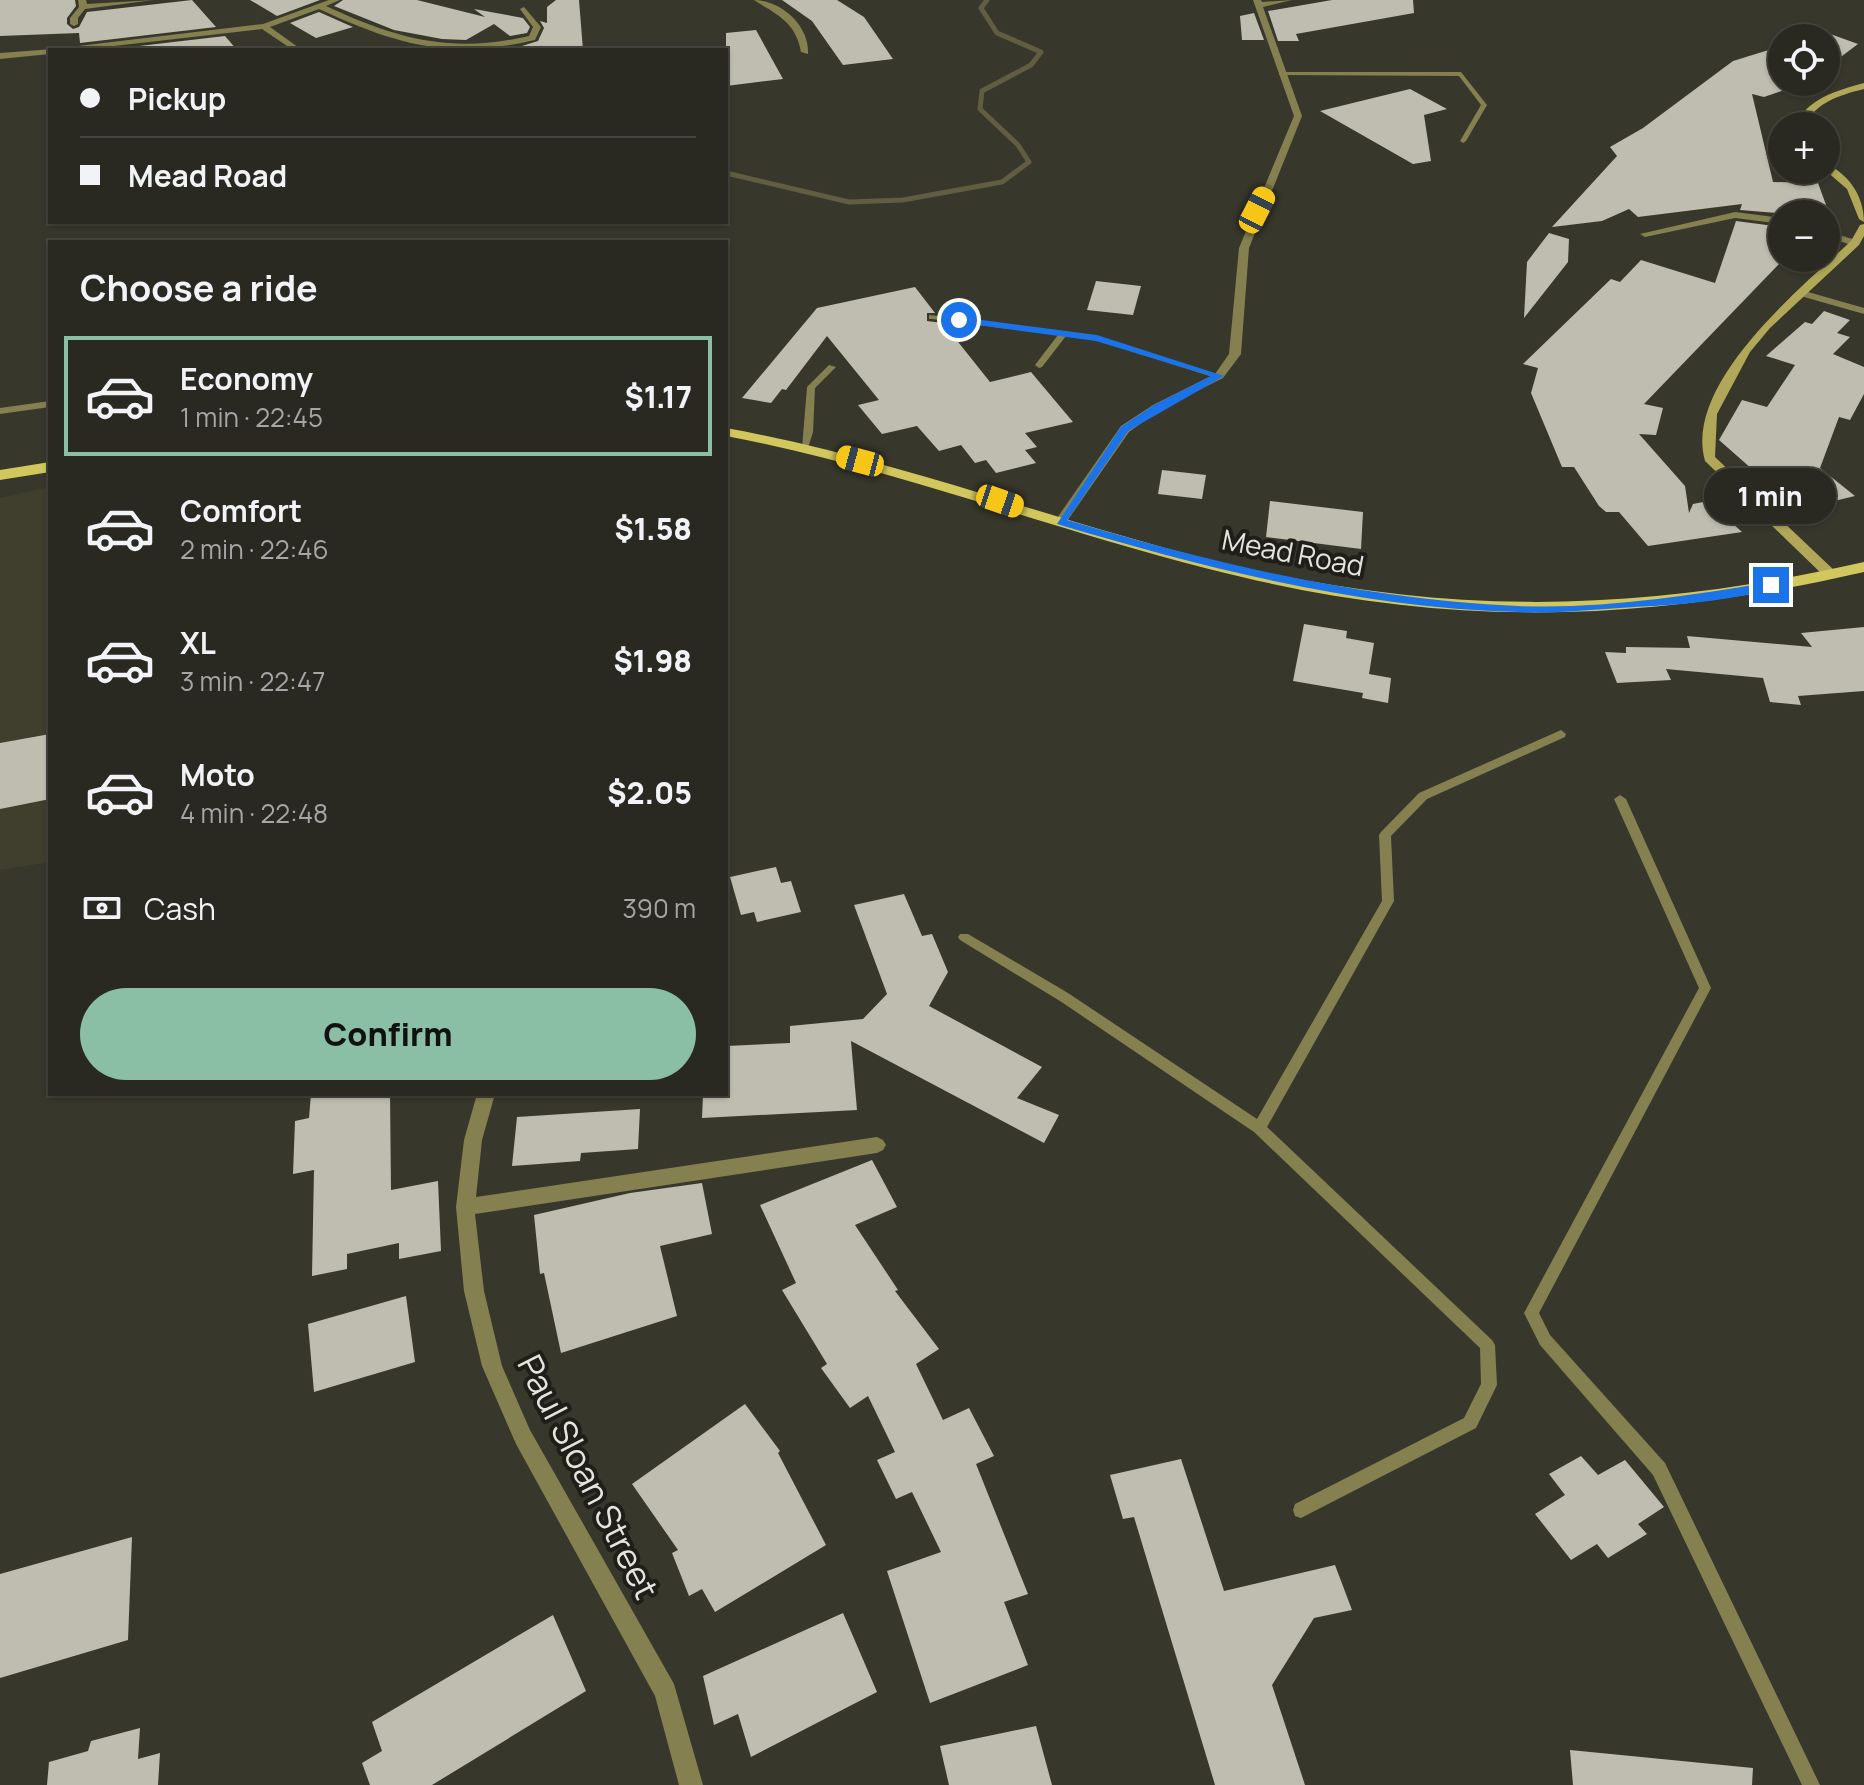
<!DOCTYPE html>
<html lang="en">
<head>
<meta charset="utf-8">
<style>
	body { margin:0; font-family:Manrope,sans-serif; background:#36352e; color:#f1f3f6; height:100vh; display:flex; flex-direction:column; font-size:30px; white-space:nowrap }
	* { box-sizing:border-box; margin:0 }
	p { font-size:26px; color:#a5a6a5 }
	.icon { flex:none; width:44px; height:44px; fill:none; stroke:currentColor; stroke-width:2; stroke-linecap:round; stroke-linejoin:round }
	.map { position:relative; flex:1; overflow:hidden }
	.details { position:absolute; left:48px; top:240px; width:680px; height:856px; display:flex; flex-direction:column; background:#2a2921; border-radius:0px; box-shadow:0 2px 6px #0004,0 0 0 2px #46453f }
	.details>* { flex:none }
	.hud { position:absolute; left:48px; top:48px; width:680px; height:176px; border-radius:0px; box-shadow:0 2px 6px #0004,0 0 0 2px #46453f; display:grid; align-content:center; height:176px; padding:0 32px; background:#2a2921 }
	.controls { position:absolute; left:1768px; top:24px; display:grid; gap:16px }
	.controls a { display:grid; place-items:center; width:72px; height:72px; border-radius:50%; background:#2a2921; box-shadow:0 2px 6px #0004,0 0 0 2px #46453f; font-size:40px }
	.end { position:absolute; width:36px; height:36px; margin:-18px; border:10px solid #1a73e8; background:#fff; box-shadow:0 0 0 4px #fff }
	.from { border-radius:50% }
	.bubble { position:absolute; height:56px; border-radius:28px; background:#2a2921; box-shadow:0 2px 6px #0004,0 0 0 2px #46453f; font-size:26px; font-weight:800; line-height:56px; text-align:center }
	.car { position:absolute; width:24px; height:48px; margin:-24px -12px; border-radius:10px; box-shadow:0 0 6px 2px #0007; background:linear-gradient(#f5c518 24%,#345 0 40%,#f5c518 0 76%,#345 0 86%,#f5c518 0) }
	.hud b { display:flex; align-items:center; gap:28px; height:76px; font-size:30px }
	.hud b+b { border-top:2px solid #46453f }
	.hud i { width:20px; height:20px; background:#f1f3f6 }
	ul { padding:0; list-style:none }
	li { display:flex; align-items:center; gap:24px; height:120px; margin:0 16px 12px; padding:0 16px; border:4px solid transparent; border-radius:0px }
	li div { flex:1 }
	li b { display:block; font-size:30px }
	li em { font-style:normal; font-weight:800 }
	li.on { border-color:#8abfa5 }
	li>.icon { width:72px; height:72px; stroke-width:1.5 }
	h2 { padding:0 32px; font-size:36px; line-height:96px }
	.pay { display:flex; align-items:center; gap:20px; height:88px; padding:0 32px; font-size:30px }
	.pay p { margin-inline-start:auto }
	.cta { display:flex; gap:16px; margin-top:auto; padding:16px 32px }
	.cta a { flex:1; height:92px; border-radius:48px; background:#8abfa5; color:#111; font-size:32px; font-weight:800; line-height:92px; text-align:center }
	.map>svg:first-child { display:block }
	.built { fill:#403f2d }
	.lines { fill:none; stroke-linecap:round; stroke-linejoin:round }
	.stream { stroke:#605d42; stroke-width:5 }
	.building { fill:#bebdaf }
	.service { fill:#84804f; fill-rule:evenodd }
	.minor { fill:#84804f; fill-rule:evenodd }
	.secondary { fill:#b0a858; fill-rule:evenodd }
	.primary { fill:#d2c75d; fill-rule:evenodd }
	.route { fill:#1a73e8 }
	.labels { text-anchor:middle; stroke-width:8; stroke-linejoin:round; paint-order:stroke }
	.street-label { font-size:28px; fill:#e5e4dd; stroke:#1f1e19 }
	.near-street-label { font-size:34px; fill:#e5e4dd; stroke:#1f1e19 }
</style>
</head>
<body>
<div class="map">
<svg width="1864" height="1785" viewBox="0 0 1864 1785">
	<rect width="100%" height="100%" fill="#38372c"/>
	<path class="built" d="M50,487V862L0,870V498Z"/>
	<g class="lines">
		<path class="stream" d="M726,173L849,202L903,200L1002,182L1029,162L1018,145L980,109L982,91L1031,65L1041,52L997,33L981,8L987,0"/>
	</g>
	<g class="building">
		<path d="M0,0H75L76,6L67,18V24L73,29L79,27L87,12L192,0L216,27L80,43L79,33L0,36Z"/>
		<path d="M250,0H320L277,16Z"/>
		<path d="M343,0H417L485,17L474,9L523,18L530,27L527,33L510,36L494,24L466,40L442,39L394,30L334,6Z"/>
		<path d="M556,0H579L583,50H528L522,46L538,41L544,28L540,21L547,23V7Z"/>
		<path d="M782,0H837L864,17L893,59L843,65L812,21Z"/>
		<path d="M1332,0H1413L1414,13L1296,34L1299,41H1278L1268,11Z"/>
		<path d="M319,12L346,24L353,27L316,38L290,23Z"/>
		<path d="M1254,13L1264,40H1242L1240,16Z"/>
		<path d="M756,30L783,79L726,86V33Z"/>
		<path d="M1822,31L1858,44L1826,68V38H1804Z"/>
		<path d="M225,36L237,50H105Z"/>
		<path d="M1782,46V82H1808L1764,97L1752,94L1773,182L1818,183L1829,213L1826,217L1740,210L1742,204L1638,217L1629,209L1602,221L1552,227L1617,156L1610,147L1643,128L1733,61Z"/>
		<path d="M1410,89L1447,109L1424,115L1431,161L1413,164L1320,111Z"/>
		<path d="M1736,221L1782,227L1779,264L1644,404L1663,408L1656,435L1639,434L1685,486L1689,513L1693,504L1708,501L1742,532L1648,546L1619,512H1606L1599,506L1574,467H1562L1531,393L1538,368L1523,364L1611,279L1620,282L1641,260L1715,283Z"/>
		<path d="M1549,233L1569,239L1568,262L1524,318L1527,262Z"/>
		<path d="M1096,281L1141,286L1133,315L1087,310Z"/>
		<path d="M915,287L935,313H927V321L943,323L990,382L1031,372L1073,422L1025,433L1037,447L1025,450L1036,463L996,473L986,460L975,463L961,445L939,451L917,426L882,434L858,405L879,400L827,336L786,390L782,389L771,403L742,398L817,308Z"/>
		<path d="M1824,311L1850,320L1837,333L1850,337L1833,354L1864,367V394L1850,420L1839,417L1820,468L1855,496L1805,508L1775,483L1769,484L1719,440L1742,400L1767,407L1795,365L1766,356L1805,322L1812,324Z"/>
		<path d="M1162,470L1206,475L1202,499L1158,494Z"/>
		<path d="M1270,501L1363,512L1361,549L1266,537Z"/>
		<path d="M1304,624L1347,631L1346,638L1374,643L1369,674L1391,678L1388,703L1362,698L1363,693L1293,681Z"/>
		<path d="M1864,627V691L1798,696L1801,705L1770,702L1763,678L1666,669L1671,680L1617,683L1605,652L1626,653V647L1690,648L1687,636L1812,647L1801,633Z"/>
		<path d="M50,734V799L0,809V743Z"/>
		<path d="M776,867L781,883L791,881L801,912L757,922L754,912L741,915L730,877Z"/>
		<path d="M904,894L922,936L932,934L948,972L929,1006L1042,1067L1017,1098L1059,1115L1044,1143L851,1041L857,1110L702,1118L703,1094H726V1046L790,1043V1026L863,1019L887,994L854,905Z"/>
		<path d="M311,1094H390L391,1190L438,1181L441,1251L399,1259V1243L347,1254V1269L312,1276L314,1170L293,1174L295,1121L309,1118Z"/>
		<path d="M640,1109L638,1149L581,1153L580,1161L512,1166L517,1117Z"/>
		<path d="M872,1160L897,1207L855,1225L898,1290L895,1291L939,1349L916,1364L943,1420L969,1408L994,1456L976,1464L1028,1594L1004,1602L1028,1665L930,1703L887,1571L941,1552L912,1492L896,1499L877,1460L895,1452L868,1396L850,1408L821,1368L827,1364L782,1290L796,1283L760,1205Z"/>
		<path d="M702,1183L712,1234L660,1246L677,1316L561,1353L544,1273L540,1274L534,1215L630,1193Z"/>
		<path d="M406,1296L415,1362L314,1392L308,1324Z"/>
		<path d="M745,1404L780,1451L778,1453L826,1545L715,1612L702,1589L689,1596L672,1553L678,1550L632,1484Z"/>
		<path d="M1581,1456L1598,1475L1625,1460L1664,1507L1638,1524L1647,1534L1608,1558L1597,1544L1571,1560L1535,1514L1565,1495L1549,1474Z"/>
		<path d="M1181,1459L1224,1591L1335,1565L1352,1610L1314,1618L1272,1685L1305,1785H1215L1134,1517L1123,1519L1110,1475Z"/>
		<path d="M132,1537L128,1640L0,1678V1574Z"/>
		<path d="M843,1613L877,1692L751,1757L738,1714L714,1725L703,1676Z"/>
		<path d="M553,1615L586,1691L432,1785H370L362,1763L382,1751L372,1722Z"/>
		<path d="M1036,1726L1052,1785H949L940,1746Z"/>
		<path d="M140,1728L138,1759L160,1753L158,1785H47L49,1762L88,1751L91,1741Z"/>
		<path d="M1570,1750L1753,1768L1752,1785H1573Z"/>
	</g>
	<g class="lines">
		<g class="service">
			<path d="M1281,72H1461L1487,105L1466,141L1463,143L1460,141L1481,105L1459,76L1279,75V73Z"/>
			<path d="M929,315L1097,336L1223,376L1216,378L1096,340L1066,336L1042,367L1039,368L1035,365L1058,335L932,319H929Z"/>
			<path d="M829,365L836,367L815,388L813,432L808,448H802L807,387Z"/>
			<path d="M50,401V407L0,414V408Z"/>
			<path d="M1561,730L1566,734L1565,737L1427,799L1391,836L1394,901L1267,1127L1492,1340L1495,1345L1497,1385L1476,1428L1301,1518L1295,1516L1293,1510L1295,1504L1464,1418L1481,1384L1480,1348L1254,1132L1060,1001L960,940L958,937L960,934H968L1068,993L1257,1119L1382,901L1379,835L1381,832L1419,793Z"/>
			<path d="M1620,795L1626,799L1711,988L1539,1313L1550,1335L1665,1463L1820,1785H1802L1653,1475L1540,1345L1524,1313L1699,988L1614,799Z"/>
		</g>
		<g class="minor">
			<path d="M78,0H86L87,4L153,0L85,9L78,18V24L74,26L70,24V18L79,7Z"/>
			<path d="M329,0H340L326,6C397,39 451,54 529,36L533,27L520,9L524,7L541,27L535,40C449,60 397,45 319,9L270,27L302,50H293L262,29L79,50H50V54L0,59V53L53,49L263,24Z"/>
			<path d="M754,0C781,0 810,26 808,54L801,52C796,22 777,15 754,0Z"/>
			<path d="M1253,0H1261L1262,2L1292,0L1263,7L1302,116L1249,248L1241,354L1223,378L1161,409L1129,432L1065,524H1057L1055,521L1121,426L1153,405L1215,374L1229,354L1239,248L1294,116Z"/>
			<path d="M1735,212L1782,218V224L1735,218L1645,237L1640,234Z"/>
			<path d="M1826,231L1859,241L1860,243L1855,246L1826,237Z"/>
			<path d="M1801,290L1864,308V314L1797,295V291Z"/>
			<path d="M477,1094H495L482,1140L476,1197L877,1137L883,1140L886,1145L883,1150L877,1153L475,1214L484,1291L502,1366L530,1430L674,1684L703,1785H679L655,1696L516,1444L482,1366L464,1291L456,1207L464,1140Z"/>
		</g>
		<g class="secondary">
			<path d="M1864,83V89C1840,95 1816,102 1804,126H1794C1809,98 1835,91 1864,83Z"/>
			<path d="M1826,163C1849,175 1864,196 1864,222L1859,219L1847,189L1825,170Z"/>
			<path d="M1864,224V236L1859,245L1770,328L1750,352L1717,414L1715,457L1836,572L1838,575L1831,579L1826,578L1705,461C1683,383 1801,288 1851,241L1860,225Z"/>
		</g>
		<g class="primary">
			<path d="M726,428C892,458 1048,519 1211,560C1439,617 1635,614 1864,562V572C1632,625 1436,628 1205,568C1044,527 890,467 726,436Z"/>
			<path d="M50,462V472L0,480V470Z"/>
		</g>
	</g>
	<path class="route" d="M959,317L1097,335L1224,376L1128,431L1067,520C1215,564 1363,599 1518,606C1602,609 1688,596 1771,582L1776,585C1758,598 1677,605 1652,606C1608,608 1563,614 1519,612C1361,608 1208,569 1057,524L1121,427L1154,405L1211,376L1096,341L955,322Z"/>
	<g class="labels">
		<g class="street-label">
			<text transform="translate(1293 553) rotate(11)" y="10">Mead Road</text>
		</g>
		<g class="near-street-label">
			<text transform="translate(588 1477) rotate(63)" y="12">Paul Sloan Street</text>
		</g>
	</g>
</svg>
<div class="controls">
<a><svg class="icon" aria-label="locate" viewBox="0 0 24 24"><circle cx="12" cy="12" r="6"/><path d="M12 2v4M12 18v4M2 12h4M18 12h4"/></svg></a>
<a>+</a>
<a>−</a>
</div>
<i class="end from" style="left:959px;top:320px"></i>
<i class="end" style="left:1771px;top:585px"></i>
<div class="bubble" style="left:1704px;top:468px;width:132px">1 min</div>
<i class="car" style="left:1257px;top:210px;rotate:27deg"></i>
<i class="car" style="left:860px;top:461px;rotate:285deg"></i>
<i class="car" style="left:1000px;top:501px;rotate:109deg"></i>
<div class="hud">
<b><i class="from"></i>Pickup</b>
<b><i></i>Mead Road</b>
</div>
<section class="details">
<h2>Choose a ride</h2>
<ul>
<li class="on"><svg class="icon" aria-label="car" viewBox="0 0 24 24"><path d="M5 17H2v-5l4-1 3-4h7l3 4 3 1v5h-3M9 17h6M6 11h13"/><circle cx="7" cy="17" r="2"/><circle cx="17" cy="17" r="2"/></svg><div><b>Economy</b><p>1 min · 22:45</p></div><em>$1.17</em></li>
<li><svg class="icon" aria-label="car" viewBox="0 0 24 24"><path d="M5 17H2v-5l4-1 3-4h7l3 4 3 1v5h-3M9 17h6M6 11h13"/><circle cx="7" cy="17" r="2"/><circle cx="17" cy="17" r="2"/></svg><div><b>Comfort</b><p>2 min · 22:46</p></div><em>$1.58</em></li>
<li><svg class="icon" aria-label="car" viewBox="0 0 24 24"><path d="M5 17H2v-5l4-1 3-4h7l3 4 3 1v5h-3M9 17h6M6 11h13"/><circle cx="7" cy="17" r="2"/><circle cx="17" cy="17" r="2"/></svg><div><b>XL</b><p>3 min · 22:47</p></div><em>$1.98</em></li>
<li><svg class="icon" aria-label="car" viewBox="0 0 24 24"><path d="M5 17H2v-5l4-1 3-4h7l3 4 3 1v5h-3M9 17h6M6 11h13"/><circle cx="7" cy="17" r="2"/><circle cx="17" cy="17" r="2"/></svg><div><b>Moto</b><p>4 min · 22:48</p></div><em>$2.05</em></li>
</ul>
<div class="pay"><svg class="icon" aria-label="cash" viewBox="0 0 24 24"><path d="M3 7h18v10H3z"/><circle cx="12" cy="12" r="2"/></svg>Cash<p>390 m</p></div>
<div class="cta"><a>Confirm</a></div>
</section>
</div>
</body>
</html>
